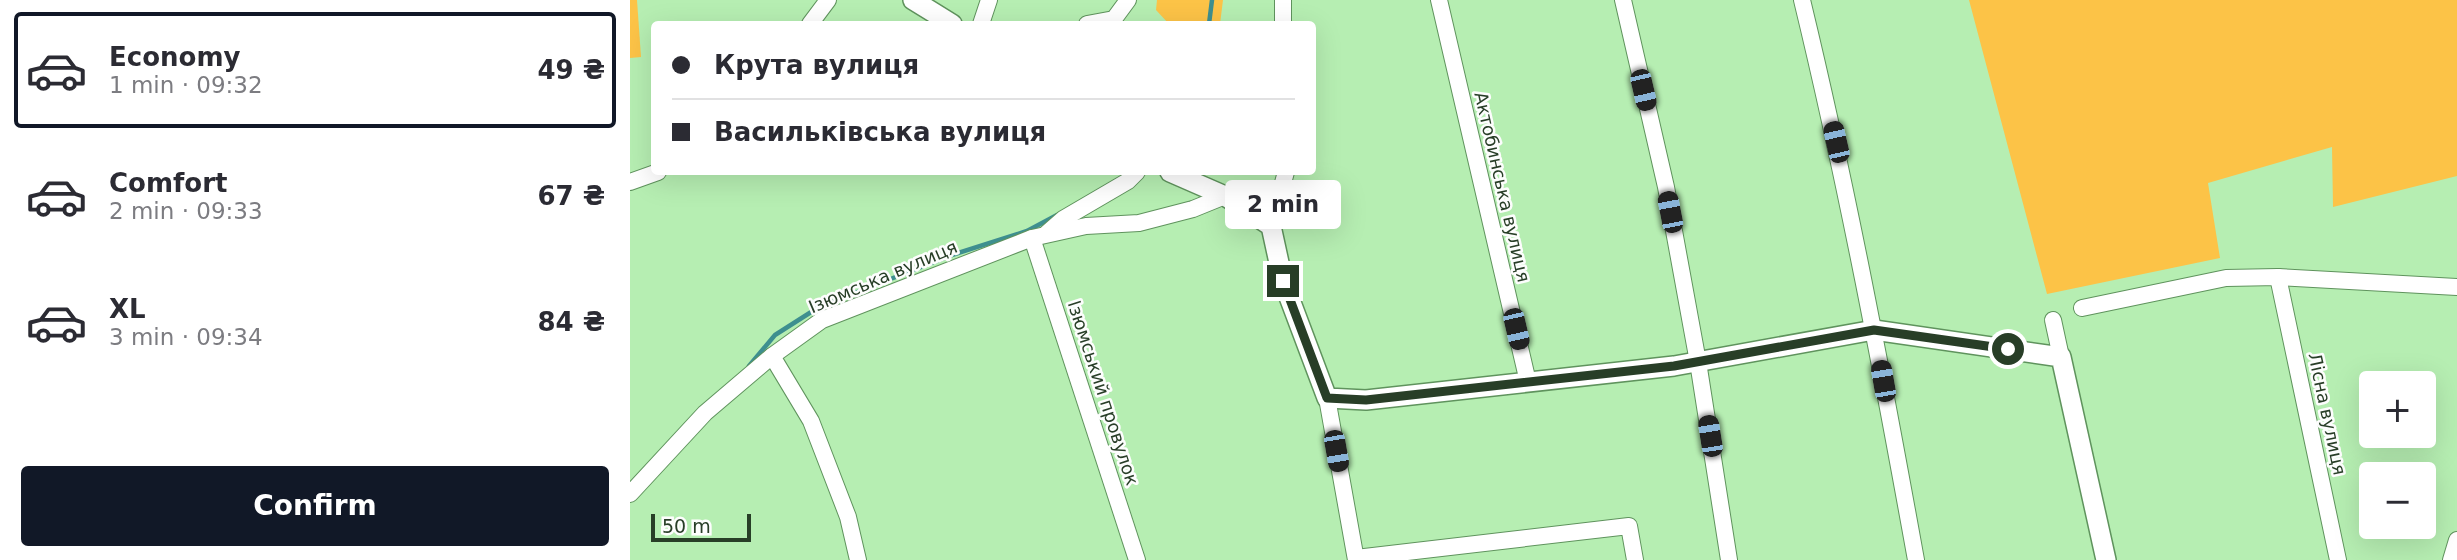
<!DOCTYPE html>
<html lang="en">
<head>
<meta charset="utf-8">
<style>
	body { margin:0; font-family:"DejaVu Sans",sans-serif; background:#f2f2f3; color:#2b2b33; height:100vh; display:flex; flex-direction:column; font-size:26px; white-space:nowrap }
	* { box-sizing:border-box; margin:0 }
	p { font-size:23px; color:#7c7c81 }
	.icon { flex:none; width:38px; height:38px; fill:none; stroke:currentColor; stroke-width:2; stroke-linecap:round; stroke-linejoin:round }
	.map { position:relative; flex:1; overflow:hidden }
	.side { display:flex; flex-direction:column; background:#fff; width:630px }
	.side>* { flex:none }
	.banner { position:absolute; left:21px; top:21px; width:665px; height:154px; border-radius:7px; box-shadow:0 7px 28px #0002; display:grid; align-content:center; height:154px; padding:0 21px; background:#fff }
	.fabs { position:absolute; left:1729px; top:371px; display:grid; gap:14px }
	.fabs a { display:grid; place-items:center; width:77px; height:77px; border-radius:7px; background:#fff; box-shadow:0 7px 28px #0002; font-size:35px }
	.scale { position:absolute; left:21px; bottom:18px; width:100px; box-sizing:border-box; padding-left:7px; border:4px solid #283e27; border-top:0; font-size:19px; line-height:24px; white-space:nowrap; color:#283e27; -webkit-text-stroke:5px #fdfdfd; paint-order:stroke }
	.end { position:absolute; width:32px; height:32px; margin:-16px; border:9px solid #283e27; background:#fff; box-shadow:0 0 0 4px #fff }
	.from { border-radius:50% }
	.bubble { position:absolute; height:49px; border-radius:7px; background:#fff; box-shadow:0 7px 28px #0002; font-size:23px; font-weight:700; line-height:49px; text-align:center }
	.car { position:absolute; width:21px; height:42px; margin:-21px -10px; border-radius:9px; box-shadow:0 0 5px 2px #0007; background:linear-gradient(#222 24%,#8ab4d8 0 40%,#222 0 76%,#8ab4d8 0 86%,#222 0) }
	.banner b { display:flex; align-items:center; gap:24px; height:66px; font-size:26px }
	.banner b+b { border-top:2px solid #e1e1e2 }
	.banner i { width:18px; height:18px; background:#2b2b33 }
	ul { padding:12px 0 0; list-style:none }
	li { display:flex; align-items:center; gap:21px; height:116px; margin:0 14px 10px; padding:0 7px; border:4px solid transparent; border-radius:7px }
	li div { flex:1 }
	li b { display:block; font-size:26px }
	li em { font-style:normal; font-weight:700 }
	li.on { border-color:#111827 }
	li>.icon { width:63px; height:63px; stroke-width:1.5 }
	.cta { display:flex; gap:14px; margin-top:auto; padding:14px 21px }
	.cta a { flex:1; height:80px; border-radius:7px; background:#111827; color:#fff; font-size:28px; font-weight:700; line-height:80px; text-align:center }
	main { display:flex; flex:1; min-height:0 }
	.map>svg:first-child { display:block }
	.green { fill:#fcc347 }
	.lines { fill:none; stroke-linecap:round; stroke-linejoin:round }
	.stream { stroke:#3e8f8f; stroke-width:4.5 }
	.minor-casing { stroke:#5f935d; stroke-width:18 }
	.tertiary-casing { stroke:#5f935d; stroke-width:22 }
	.minor { stroke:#fff; stroke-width:16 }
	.tertiary { stroke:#fff; stroke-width:19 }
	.route { stroke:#283e27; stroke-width:9 }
	.labels { text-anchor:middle; stroke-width:5; stroke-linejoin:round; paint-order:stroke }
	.street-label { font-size:18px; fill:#283e27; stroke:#fdfdfd }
</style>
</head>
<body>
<main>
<section class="side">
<ul>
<li class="on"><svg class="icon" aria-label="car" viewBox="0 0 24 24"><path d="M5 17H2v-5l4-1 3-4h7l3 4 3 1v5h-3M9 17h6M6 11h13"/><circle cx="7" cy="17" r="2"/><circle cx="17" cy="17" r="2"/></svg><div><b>Economy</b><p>1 min · 09:32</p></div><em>49 ₴</em></li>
<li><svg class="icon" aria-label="car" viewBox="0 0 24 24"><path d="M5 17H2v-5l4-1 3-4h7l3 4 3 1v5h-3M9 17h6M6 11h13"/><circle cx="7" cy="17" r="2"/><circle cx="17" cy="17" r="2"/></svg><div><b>Comfort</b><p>2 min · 09:33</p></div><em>67 ₴</em></li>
<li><svg class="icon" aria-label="car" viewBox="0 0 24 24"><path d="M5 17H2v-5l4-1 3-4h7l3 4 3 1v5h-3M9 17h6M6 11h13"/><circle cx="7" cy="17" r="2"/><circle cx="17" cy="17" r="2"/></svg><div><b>XL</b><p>3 min · 09:34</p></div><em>84 ₴</em></li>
</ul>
<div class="cta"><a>Confirm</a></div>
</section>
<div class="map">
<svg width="1827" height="560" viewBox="0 0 1827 560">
	<rect width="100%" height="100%" fill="#b6eeb2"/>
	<g class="green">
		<path d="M0,0H7L11,57L0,58Z"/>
		<path d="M527,0H593L590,24H539L526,10Z"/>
		<path d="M1339,0H1827V176L1703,207L1702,147L1578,183L1590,258L1417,294Z"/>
	</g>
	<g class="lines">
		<g class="stream">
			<path d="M579,24L582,0"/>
			<path d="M119,366L145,335L189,307L322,255L397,231L427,215"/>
		</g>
		<defs>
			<g id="minor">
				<path d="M653,0V24"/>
				<path d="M809,0L898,382"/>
				<path d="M993,0L1036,187L1068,362L1099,560"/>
				<path d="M1172,0C1217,186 1252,372 1286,560"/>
				<path d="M180,24L198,0"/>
				<path d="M351,24L359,0"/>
				<path d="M457,24L484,19L498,0"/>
				<path d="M0,182L28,172"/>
				<path d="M641,226L656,172"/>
				<path d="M417,233L433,219L498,181L507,172"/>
				<path d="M402,238L507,560"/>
				<path d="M1648,277L1708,560"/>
				<path d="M1452,308L1596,278L1648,277L1827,287"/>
				<path d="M1423,320L1431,357"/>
				<path d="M142,356L181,421L218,517L228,560"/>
				<path d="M697,398L726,560"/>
				<path d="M0,494L75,413L142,356L192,320L402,238L456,226L509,223L563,209L595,196"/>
				<path d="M726,558L999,526L1005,560"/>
				<path d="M1821,560L1827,540"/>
			</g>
			<g id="tertiary">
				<path d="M283,0L322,24"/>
				<path d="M540,172L595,196L641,226L653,281L697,398L736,400L1044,366L1244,330L1431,357L1476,560"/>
			</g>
		</defs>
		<use href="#minor" class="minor-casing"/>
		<use href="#tertiary" class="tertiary-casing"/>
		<use href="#minor" class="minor"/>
		<use href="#tertiary" class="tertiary"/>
	</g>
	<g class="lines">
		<path class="route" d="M653,281L697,398L736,400L1044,366L1244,330L1378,349"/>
	</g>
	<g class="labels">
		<g class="street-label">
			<text transform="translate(872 187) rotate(77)" y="6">Актобинська вулиця</text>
			<text transform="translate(253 277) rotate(-23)" y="6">Ізюмська вулиця</text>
			<text transform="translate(473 393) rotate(72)" y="6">Ізюмський провулок</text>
			<text transform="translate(1697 414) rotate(78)" y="6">Лісна вулиця</text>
		</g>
	</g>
</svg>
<div class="fabs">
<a>+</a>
<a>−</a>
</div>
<div class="scale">50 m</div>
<i class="end from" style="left:1378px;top:349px"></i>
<i class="end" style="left:653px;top:281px"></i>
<div class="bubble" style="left:595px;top:180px;width:116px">2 min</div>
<i class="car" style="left:1013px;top:90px;rotate:167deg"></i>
<i class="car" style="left:1206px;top:142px;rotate:347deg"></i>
<i class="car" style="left:1040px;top:212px;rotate:349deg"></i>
<i class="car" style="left:886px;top:329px;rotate:167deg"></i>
<i class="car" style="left:1253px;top:381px;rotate:350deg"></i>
<i class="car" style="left:1080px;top:436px;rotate:351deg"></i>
<i class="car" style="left:706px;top:451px;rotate:170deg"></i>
<div class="banner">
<b><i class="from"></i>Крута вулиця</b>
<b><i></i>Васильківська вулиця</b>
</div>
</div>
</main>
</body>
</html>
